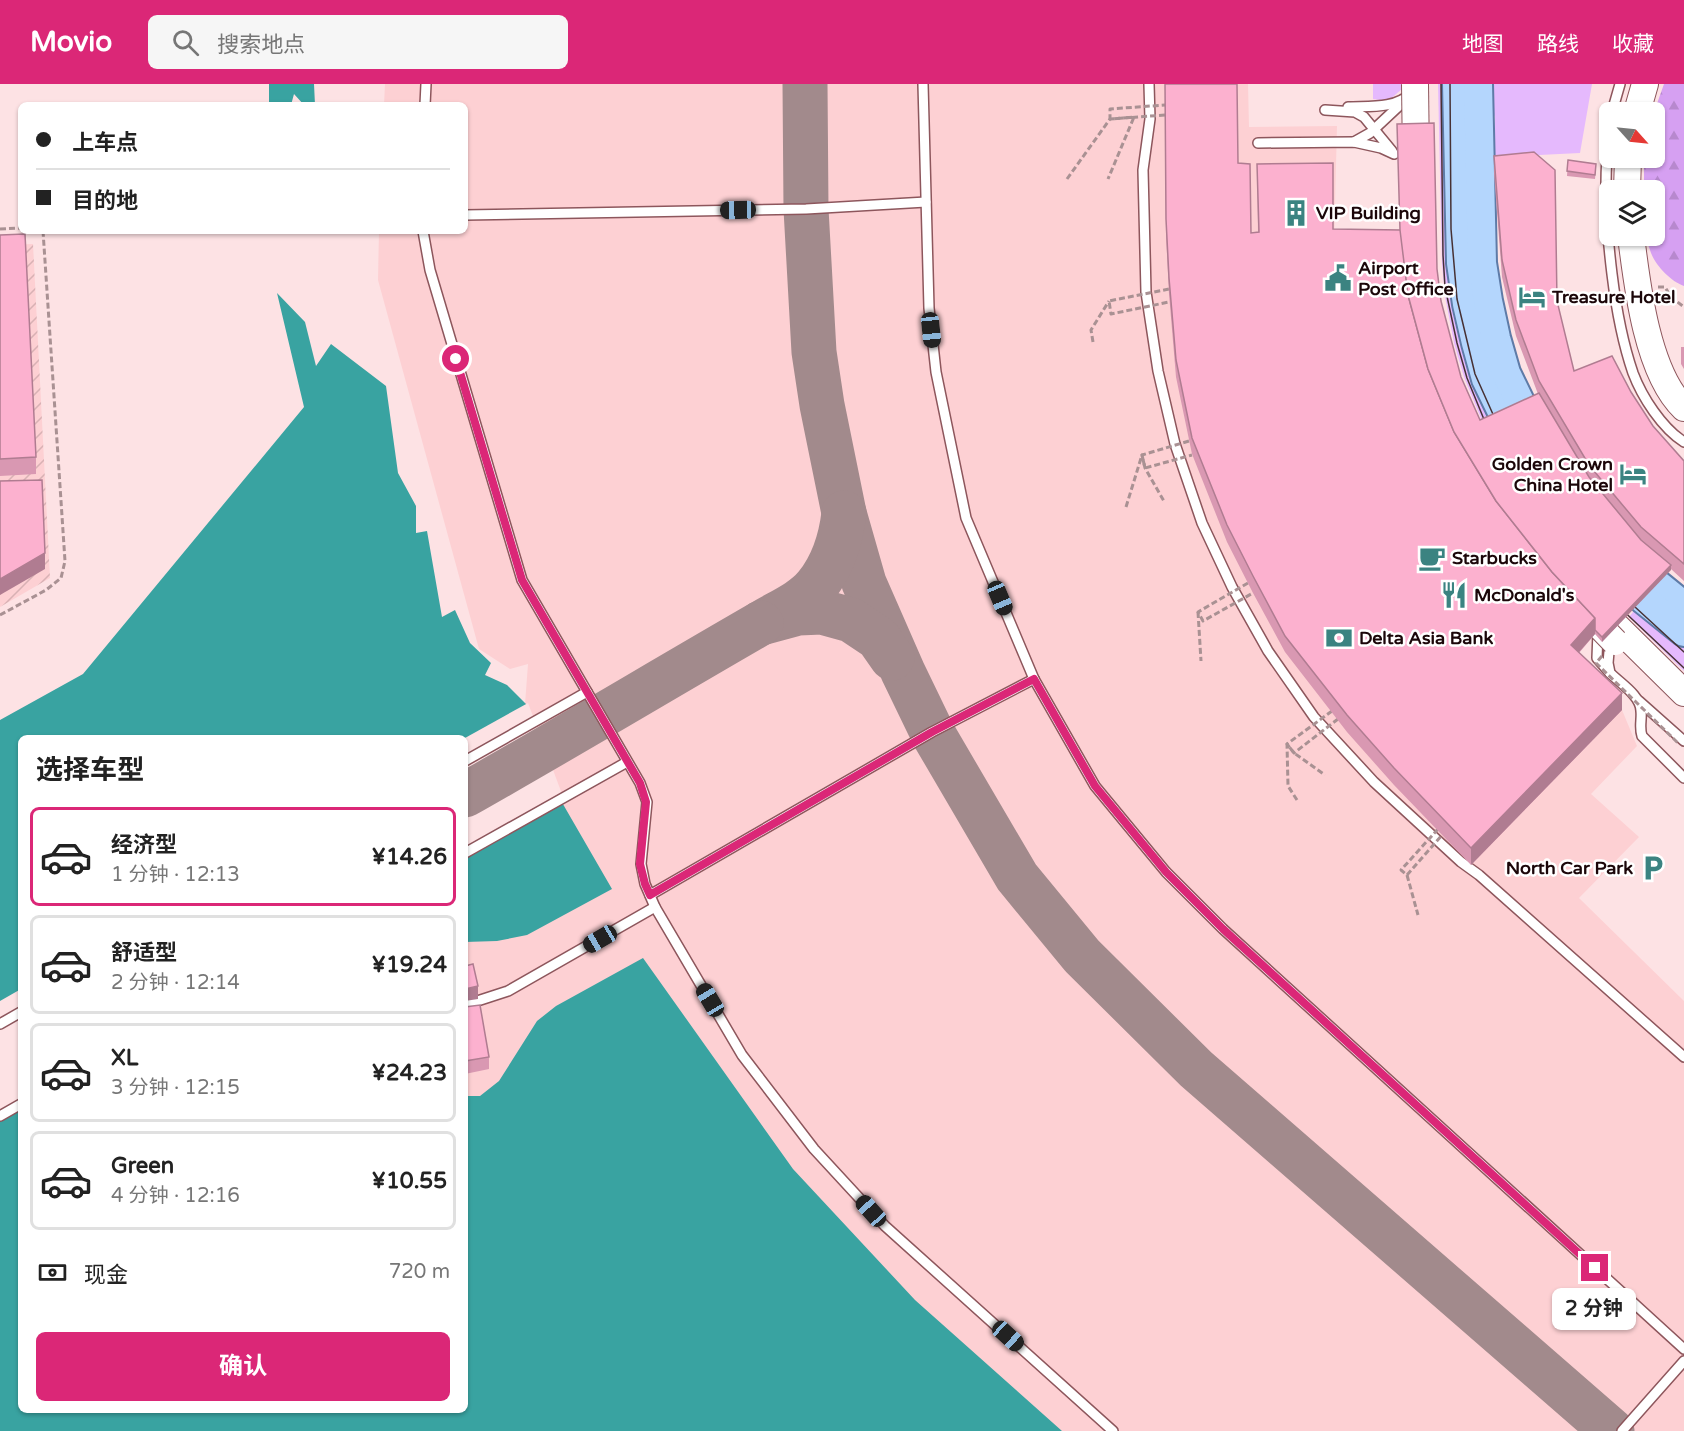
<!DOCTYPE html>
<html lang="zh">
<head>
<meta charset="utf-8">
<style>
	body { margin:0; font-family:"Varela Round","Noto Sans SC",sans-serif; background:#f6f6f6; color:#222; height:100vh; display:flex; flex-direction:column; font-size:22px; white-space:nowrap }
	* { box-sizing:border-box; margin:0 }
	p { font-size:20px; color:#767676 }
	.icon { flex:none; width:33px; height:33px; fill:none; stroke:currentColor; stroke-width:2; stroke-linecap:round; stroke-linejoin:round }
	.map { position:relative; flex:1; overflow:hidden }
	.side { position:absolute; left:18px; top:651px; width:450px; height:678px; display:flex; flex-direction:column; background:#fff; border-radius:9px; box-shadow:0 2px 4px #0004 }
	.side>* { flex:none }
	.hud { position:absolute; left:18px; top:18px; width:450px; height:132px; border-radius:9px; box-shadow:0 2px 4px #0004; display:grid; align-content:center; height:132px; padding:0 18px; background:#fff }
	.needle { width:39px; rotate:117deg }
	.buttons { position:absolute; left:1599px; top:18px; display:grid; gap:12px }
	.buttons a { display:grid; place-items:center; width:66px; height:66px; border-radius:9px; background:#fff; box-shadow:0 2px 4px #0004; font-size:30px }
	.end { position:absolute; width:27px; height:27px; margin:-14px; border:8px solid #db2777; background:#fff; box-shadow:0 0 0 3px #fff }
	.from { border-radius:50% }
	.bubble { position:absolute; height:42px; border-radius:9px; background:#fff; box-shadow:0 2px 4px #0004; font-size:20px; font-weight:700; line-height:42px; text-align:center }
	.car { position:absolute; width:18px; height:36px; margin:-18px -9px; border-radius:8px; box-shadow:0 0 4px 2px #0007; background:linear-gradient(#222 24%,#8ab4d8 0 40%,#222 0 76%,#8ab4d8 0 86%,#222 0) }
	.hud b { display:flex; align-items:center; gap:21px; height:57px; font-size:22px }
	.hud b+b { border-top:2px solid #e0e0e0 }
	.hud i { width:15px; height:15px; background:#222 }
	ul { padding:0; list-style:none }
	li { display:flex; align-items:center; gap:18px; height:99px; margin:0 12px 9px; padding:0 6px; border:3px solid #e0e0e0; border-radius:9px }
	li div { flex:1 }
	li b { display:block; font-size:22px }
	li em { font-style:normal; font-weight:700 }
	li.current { border-color:#db2777 }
	li>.icon { width:54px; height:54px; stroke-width:1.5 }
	h2 { padding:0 18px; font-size:27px; line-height:72px }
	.pay { display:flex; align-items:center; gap:15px; height:66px; padding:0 18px; font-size:22px }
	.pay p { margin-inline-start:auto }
	.cta { display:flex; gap:12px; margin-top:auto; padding:12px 18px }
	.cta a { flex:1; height:69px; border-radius:9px; background:#db2777; color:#fff; font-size:24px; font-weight:700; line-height:69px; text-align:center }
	header { display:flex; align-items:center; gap:36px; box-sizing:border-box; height:84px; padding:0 30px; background:#db2777; color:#fff }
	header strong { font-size:28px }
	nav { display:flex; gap:33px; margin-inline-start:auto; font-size:21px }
	.search { width:420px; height:54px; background:#f6f6f6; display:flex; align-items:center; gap:15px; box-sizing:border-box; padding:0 21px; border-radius:9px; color:#767676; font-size:22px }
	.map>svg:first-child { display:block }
	.built { fill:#fdd0d3 }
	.industrial { fill:url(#industrial-furrows) }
	.grass { fill:#e5b9fd }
	.forest { fill:url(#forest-firs) }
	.water { fill:#39a3a1 }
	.pier { fill:#fde2e4 }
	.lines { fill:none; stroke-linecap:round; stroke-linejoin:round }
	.taxiway { stroke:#a28a8c; stroke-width:45 }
	.lane-casing { stroke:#8d565c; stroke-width:12 }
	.secondary-casing { stroke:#8d565c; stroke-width:28 }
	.primary-casing { stroke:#5e7ba7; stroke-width:32 }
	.path { stroke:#a99193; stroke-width:3; stroke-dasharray:6 3; stroke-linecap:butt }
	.lane { stroke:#fff; stroke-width:9 }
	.secondary { stroke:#fff; stroke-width:26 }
	.primary { stroke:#b4d6fd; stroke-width:28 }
	.tram { stroke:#473134; stroke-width:1.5 }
	.secondary-bridge-casing { stroke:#8d565c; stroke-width:28; stroke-linecap:butt }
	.path-bridge { stroke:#a99193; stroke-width:3; stroke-dasharray:6 3; stroke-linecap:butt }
	.secondary-bridge { stroke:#fff; stroke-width:26 }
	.wall { fill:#d998b2 }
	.shaded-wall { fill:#b07c91 }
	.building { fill:#fcb1cf; stroke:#b07c91; stroke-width:1.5 }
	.route { stroke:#db2777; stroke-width:8 }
	.labels { text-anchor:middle; stroke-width:5; stroke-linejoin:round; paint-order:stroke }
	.poi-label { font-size:18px; font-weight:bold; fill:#1b0609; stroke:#fff; text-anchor:start }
</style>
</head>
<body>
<header>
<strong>Movio</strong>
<div class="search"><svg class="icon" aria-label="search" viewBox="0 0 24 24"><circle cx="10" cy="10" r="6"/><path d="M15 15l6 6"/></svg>搜索地点</div>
<nav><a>地图</a><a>路线</a><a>收藏</a></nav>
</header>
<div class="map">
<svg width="1684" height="1347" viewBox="0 0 1684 1347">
	<defs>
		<pattern id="industrial-furrows" width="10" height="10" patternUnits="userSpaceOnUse" patternTransform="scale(1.5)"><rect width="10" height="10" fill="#fdd0d3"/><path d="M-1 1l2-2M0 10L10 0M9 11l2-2" fill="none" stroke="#d8b1b4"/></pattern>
		<pattern id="forest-firs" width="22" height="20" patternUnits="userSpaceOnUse" patternTransform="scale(1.5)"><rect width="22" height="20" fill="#d6a0f2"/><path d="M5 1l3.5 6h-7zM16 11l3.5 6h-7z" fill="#b788ce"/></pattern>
	</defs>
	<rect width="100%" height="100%" fill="#fde2e4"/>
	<path class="built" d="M385,0H1248L1249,43L1337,42L1334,161L1408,228L1588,557L1571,578L1622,626L1637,662L1591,710L1639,753L1579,814L1684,917V1347H0V917L21,1326H465V654L525,620L528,580L510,585L479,565L378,196L379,147H465V21H384Z"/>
	<path class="industrial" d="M33,160L50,494L0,523V161Z"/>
	<g class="grass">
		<path d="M1373,0H1403L1402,5L1388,17L1373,15Z"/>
		<path d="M1438,0H1452L1495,334L1483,339L1464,293L1454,259L1445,212L1442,180Z"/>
		<path d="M1489,0H1592L1580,69L1495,73V32L1490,29Z"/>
		<path d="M1638,522L1684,559V587L1629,533Z"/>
	</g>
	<path class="forest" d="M1664,0H1684V202C1670,197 1654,180 1650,166C1648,162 1648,156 1647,152H1654V106H1644V78L1645,74H1654V28Z"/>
	<g class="water">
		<path d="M269,0H314L315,21H304L294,10L291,21H269Z"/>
		<path d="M277,209L305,238L316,282L331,260L386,302L398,389L416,422V449L427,447L442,533L455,526L470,559L491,579L485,591L507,601L526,620L560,715L612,805L527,851L497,857L465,858V654H21V1326H465V1012H480L499,997L537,937L556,922L643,874L793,1085L915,1216L1062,1347H0V636L83,590L304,323Z"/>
	</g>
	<g class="pier">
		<path d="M528,619L565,718L465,774V654Z"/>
		<path d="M21,905V1025L0,1037V917Z"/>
	</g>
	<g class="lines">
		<g class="taxiway">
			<path d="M805,0L806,125L814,268L822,321L844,429L864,499L903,588L932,648L1017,793L1082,872L1196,985L1612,1347"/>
			<path d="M844,429C841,455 833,481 816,502C802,519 779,528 761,539L798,529L822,528L851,536L878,554L892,574"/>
			<path d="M465,711C564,655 662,596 761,539"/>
		</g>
		<defs>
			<g id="lane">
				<path d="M923,0L929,224L936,288L966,434L1034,595L1095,702L1166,788L1223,845L1684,1265"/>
				<path d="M1149,0L1150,35L1143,86L1146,208L1158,287L1175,360L1202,439L1232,503L1268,567L1314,633L1374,698L1461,778L1479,791L1684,973"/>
				<path d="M425,21L426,0"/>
				<path d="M1348,23C1371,22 1394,25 1412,9"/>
				<path d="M1325,26L1355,28L1364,33L1392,67"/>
				<path d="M1612,28L1620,0"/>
				<path d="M1610,43C1603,93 1606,141 1612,190C1616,223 1622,257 1633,289C1642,313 1662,344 1684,358"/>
				<path d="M1354,58L1370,49L1401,20"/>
				<path d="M1258,59L1354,58L1381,64L1394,70"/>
				<path d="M465,131L806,125L926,118"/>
				<path d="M423,147L430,186L522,496L640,699L647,718L641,780L645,800L655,823L742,971L814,1065L885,1142L1113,1347"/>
				<path d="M1598,548L1597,574L1610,589"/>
				<path d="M1610,556L1608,579L1610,589C1620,599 1641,612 1641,627C1642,636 1639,643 1642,652L1684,694"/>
				<path d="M1639,617L1684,657"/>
				<path d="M465,677L587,608"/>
				<path d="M465,769L627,678"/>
				<path d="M650,811L932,648L1034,595"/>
				<path d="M465,921L508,907L655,823"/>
				<path d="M0,940L21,928"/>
				<path d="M0,1032L21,1020"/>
				<path d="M1622,1347L1684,1277"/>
			</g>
			<g id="secondary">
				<path d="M1637,28L1645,0"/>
				<path d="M1627,106L1628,74"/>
				<path d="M1631,152C1637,201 1647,289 1684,324"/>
				<path d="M1603,529L1684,609"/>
			</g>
			<g id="primary">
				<path d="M1457,0L1461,179L1467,220L1476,259L1486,295L1503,330"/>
				<path d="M1478,0L1482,179L1488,217L1496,254L1506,289L1522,322"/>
				<path d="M1657,500L1684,522"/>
				<path d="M1643,515L1684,548"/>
			</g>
		</defs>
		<use href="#lane" class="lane-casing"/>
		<use href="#secondary" class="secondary-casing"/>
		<use href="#primary" class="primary-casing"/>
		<g class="path">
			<path d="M1067,95L1110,35L1134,33L1108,95"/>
			<path d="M0,145L21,144"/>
			<path d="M1658,203H1665L1671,213L1684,223"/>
			<path d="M1093,258L1091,246L1109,217"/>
			<path d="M1126,423L1142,371L1145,384L1165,419"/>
			<path d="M1198,528L1201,577"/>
			<path d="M0,531L46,506L61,494L65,477L43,147"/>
			<path d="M1297,716L1288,702L1287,660L1294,669L1325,691"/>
			<path d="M1407,791L1418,831"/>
		</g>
		<use href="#lane" class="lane"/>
		<use href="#secondary" class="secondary"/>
		<use href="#primary" class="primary"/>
		<g class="tram">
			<path d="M1441,0L1443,171L1445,203L1457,259L1467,294L1490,350"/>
			<path d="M1450,0L1451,145L1457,215L1475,290L1500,346"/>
			<path d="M1623,512L1684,568"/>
			<path d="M1616,520L1684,584"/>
		</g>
		<defs>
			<g id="secondary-bridge">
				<path d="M1415,0L1416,75"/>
				<path d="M1584,526L1615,558"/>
			</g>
		</defs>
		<use href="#secondary-bridge" class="secondary-bridge-casing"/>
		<g class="path-bridge">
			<path d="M1165,31L1110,35V25L1165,21"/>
			<path d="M1169,205L1109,217L1111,230L1169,218"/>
			<path d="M1189,357L1142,371L1145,384L1192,371"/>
			<path d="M1248,499L1198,528L1203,537L1253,509"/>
			<path d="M1602,572L1596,579L1679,660"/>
			<path d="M1332,627L1287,660L1294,669L1338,635"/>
			<path d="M1438,745L1401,786L1407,791L1442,751"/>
		</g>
		<use href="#secondary-bridge" class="secondary-bridge"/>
	</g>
	<g class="wall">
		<path d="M1165,0L1238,79L1251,149H1258L1257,80L1333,145L1437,185L1441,217L1461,293L1480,336L1538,310L1516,252L1502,193L1494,89V72L1557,217L1574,287L1631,308L1653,342L1684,377V497L1671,485L1602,558L1595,550L1579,569L1622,626L1471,781L1394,701L1347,648L1285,568L1253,509L1227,458L1192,370L1176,293L1169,210L1166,151Z"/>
		<path d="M1568,76L1596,84L1595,95L1567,92Z"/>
		<path d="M0,151L36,373V390L0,392Z"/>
		<path d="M1681,263H1684V285L1681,280Z"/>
		<path d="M465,923L489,973V985L465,990Z"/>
	</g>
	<g class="shaded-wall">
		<path d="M45,469V485L0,511V495Z"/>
		<path d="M1671,481V486L1602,558V553Z"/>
		<path d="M1595,534V550L1571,577V561Z"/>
		<path d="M1622,609V626L1471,781V764Z"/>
		<path d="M478,902V915L465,917V905Z"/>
	</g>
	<g class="building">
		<path d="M1165,0H1237L1238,79L1250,80L1251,149L1259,148L1257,80L1333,79V145L1401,146L1408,211L1428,285L1454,348L1496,417L1552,488L1595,534L1571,561L1622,609L1471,764L1394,684L1347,631L1285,552L1253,492L1227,441L1192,354L1176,276L1169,194L1166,135Z"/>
		<path d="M1434,39L1437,185L1441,217L1461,293L1480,336L1539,309L1589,393L1641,456L1671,481L1602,553L1595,546V534L1552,488L1496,417L1454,348L1428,285L1408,211L1400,146L1397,40Z"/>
		<path d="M1534,68L1555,86L1557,217L1574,287L1612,272L1631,308L1653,342L1684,377V480L1641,443L1589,381L1539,297L1516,236L1502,176L1494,72Z"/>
		<path d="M1568,76L1596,80L1595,91L1567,87Z"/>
		<path d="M25,150L36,373L0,375V151Z"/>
		<path d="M42,396L45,469L0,495V397Z"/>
		<path d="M473,880L478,902L465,905V882Z"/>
		<path d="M480,921L489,973L465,977V923Z"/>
	</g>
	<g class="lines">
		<path class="route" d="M456,275L522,496L640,699L646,718L640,780L645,800L650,811L932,648L1034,595L1095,702L1166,788L1223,845L1595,1184"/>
	</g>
	<defs>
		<symbol id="building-bare" viewBox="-9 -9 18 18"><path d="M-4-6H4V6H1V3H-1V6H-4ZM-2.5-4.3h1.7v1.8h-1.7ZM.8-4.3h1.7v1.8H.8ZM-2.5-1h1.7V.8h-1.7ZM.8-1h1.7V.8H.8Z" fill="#3b8381" stroke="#fff" stroke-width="2.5" paint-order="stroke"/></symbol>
		<symbol id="civic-bare" viewBox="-9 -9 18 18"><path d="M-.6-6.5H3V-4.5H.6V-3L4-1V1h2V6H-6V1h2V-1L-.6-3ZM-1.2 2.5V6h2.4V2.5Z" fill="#3b8381" stroke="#fff" stroke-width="2.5" paint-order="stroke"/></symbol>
		<symbol id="hotel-bare" viewBox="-9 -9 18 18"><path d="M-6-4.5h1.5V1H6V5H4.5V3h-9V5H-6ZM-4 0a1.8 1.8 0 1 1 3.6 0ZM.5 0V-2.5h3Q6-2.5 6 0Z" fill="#3b8381" stroke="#fff" stroke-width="2.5" paint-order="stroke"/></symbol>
		<symbol id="cafe-bare" viewBox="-9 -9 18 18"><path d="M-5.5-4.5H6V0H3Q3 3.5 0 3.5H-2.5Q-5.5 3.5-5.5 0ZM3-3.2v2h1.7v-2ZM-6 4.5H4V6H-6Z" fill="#3b8381" stroke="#fff" stroke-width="2.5" paint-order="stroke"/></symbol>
		<symbol id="restaurant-bare" viewBox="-9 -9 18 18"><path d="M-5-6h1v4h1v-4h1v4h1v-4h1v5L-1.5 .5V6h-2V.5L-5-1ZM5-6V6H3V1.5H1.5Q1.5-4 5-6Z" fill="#3b8381" stroke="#fff" stroke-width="2.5" paint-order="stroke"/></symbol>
		<symbol id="bank-bare" viewBox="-9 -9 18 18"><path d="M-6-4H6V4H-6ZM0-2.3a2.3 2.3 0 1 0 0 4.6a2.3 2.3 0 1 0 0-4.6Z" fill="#3b8381" stroke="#fff" stroke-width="2.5" paint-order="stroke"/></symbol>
		<symbol id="parking-bare" viewBox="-9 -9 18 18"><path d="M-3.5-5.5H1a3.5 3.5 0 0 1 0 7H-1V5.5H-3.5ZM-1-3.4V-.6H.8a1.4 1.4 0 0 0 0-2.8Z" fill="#3b8381" stroke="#fff" stroke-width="2.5" paint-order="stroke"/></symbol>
	</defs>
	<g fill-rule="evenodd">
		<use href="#building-bare" x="1277" y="110" width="38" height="38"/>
		<use href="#civic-bare" x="1319" y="175" width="38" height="38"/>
		<use href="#hotel-bare" x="1513" y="194" width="38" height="38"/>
		<use href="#hotel-bare" x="1614" y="371" width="38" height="38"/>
		<use href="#cafe-bare" x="1413" y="455" width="38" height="38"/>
		<use href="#restaurant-bare" x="1435" y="492" width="38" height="38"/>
		<use href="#bank-bare" x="1320" y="535" width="38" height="38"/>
		<use href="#parking-bare" x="1634" y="765" width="38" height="38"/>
	</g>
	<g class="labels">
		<g class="poi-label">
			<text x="1316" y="135">VIP Building</text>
			<text x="1358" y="190">Airport<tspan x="1358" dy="21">Post Office</tspan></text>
			<text x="1552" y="219">Treasure Hotel</text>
			<text x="1613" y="386" text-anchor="end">Golden Crown<tspan x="1613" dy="21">China Hotel</tspan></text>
			<text x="1452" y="480">Starbucks</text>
			<text x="1474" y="517">McDonald's</text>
			<text x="1359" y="560">Delta Asia Bank</text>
			<text x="1633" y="790" text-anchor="end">North Car Park</text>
		</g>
	</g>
</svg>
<div class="buttons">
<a><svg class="needle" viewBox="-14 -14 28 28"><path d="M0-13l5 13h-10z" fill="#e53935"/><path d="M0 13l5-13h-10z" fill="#767676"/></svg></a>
<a><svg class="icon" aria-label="layers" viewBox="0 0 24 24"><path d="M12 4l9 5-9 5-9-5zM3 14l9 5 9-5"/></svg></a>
</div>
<i class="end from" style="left:456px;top:275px"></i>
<i class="end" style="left:1595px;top:1184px"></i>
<div class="bubble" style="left:1552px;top:1204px;width:84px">2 分钟</div>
<i class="car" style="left:738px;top:126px;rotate:269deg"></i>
<i class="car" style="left:931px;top:246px;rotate:174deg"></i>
<i class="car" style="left:1000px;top:514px;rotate:157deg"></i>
<i class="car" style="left:600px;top:855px;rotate:240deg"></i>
<i class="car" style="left:710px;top:916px;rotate:329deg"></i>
<i class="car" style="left:871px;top:1127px;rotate:318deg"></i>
<i class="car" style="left:1008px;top:1252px;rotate:132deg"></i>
<div class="hud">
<b><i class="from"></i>上车点</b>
<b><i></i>目的地</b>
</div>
<section class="side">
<h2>选择车型</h2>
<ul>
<li class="current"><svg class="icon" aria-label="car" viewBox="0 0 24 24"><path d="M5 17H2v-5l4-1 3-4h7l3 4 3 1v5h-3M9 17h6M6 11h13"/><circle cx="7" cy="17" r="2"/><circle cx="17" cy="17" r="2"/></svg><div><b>经济型</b><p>1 分钟 · 12:13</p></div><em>¥14.26</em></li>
<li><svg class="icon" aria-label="car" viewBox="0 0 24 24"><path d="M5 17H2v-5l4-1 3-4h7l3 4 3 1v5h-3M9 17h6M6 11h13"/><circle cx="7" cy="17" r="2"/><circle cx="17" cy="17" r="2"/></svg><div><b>舒适型</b><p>2 分钟 · 12:14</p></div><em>¥19.24</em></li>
<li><svg class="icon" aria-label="car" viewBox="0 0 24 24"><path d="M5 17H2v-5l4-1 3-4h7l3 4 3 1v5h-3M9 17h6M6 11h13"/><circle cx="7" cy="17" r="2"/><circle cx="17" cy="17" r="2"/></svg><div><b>XL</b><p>3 分钟 · 12:15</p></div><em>¥24.23</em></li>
<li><svg class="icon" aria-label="car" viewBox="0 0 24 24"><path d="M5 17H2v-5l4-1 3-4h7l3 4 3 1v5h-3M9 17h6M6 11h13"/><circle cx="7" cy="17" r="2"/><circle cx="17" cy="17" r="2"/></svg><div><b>Green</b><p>4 分钟 · 12:16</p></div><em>¥10.55</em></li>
</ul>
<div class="pay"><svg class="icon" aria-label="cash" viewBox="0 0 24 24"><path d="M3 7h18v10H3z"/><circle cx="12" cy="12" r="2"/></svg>现金<p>720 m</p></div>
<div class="cta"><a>确认</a></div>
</section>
</div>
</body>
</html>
